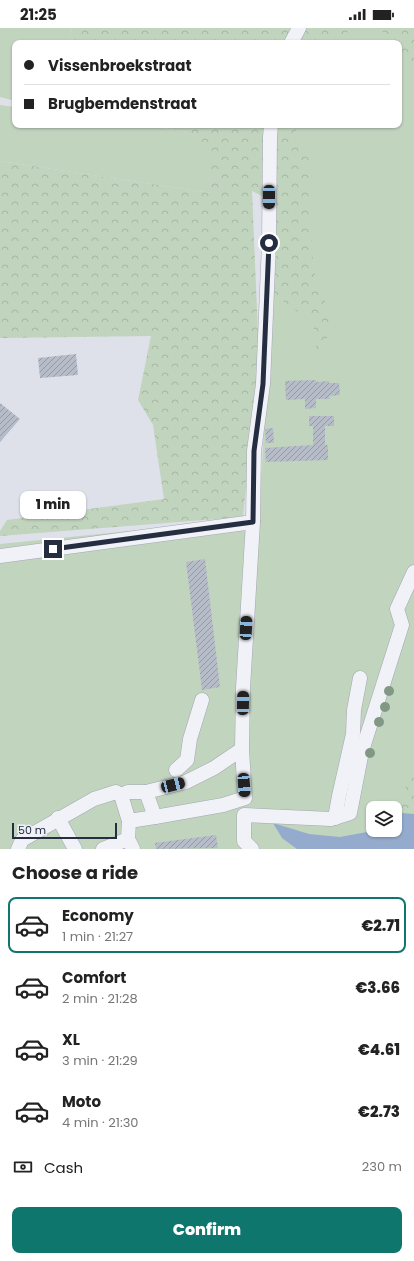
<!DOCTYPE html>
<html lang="en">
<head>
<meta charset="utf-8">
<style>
	body { margin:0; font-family:Poppins,sans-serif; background:#f2f2f2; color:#222; height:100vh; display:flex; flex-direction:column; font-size:15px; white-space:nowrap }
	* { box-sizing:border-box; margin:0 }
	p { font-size:13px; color:#767676 }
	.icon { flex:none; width:22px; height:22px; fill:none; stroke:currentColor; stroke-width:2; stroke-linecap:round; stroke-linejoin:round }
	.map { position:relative; height:821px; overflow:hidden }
	.details { display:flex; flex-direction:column; background:#fff; flex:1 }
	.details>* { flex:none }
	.hud { position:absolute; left:12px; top:12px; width:390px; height:88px; border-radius:8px; box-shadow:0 1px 3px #0004; display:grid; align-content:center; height:88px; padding:0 12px; background:#fff }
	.controls { position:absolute; left:366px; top:773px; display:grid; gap:8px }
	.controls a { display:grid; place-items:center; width:36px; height:36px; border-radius:8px; background:#fff; box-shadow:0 1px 3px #0004; font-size:20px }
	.scale { position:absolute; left:12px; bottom:10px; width:105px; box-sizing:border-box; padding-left:4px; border:2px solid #252d41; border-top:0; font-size:11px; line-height:14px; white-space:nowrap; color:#252d41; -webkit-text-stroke:3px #edf0f6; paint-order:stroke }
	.end { position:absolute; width:18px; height:18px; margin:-9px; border:5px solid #252d41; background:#fff; box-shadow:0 0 0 2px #fff }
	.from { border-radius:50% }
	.bubble { position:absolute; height:28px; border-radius:8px; background:#fff; box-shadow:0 1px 3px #0004; font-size:13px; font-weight:800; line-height:28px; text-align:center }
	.car { position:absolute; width:12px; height:24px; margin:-12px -6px; border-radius:5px; box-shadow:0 0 3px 1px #0007; background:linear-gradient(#222 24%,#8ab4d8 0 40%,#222 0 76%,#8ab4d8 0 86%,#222 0) }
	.hud b { display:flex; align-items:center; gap:14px; height:38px; font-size:15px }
	.hud b+b { border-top:1px solid #e0e0e0 }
	.hud i { width:10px; height:10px; background:#222 }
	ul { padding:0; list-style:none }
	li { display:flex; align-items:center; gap:12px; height:56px; margin:0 8px 6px; padding:0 4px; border:2px solid transparent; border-radius:8px }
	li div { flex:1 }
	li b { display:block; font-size:15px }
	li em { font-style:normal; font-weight:800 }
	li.on { border-color:#0f766e }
	li>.icon { width:36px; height:36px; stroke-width:1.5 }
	h2 { padding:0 12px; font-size:18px; line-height:48px }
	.pay { display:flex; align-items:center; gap:10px; height:44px; padding:0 12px; font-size:15px }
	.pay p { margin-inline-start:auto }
	.cta { display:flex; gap:8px; margin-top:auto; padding:8px 12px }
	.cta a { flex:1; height:46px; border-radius:8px; background:#0f766e; color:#fff; font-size:16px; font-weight:800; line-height:46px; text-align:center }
	.status { display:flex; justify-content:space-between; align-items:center; height:28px; padding:0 20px; background:#fff; direction:ltr }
	.status svg { height:11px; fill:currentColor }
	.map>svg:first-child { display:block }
	.green { fill:#c1d4be; fill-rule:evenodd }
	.forest { fill:url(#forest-crowns) }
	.water { fill:#95abcd }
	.building { fill:url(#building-hatch) }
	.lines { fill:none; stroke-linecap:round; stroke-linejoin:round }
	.minor-casing { stroke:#a3a7b3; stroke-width:15 }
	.minor { stroke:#f1f2f7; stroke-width:14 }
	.tree { fill:#819984 }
	.route { stroke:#252d41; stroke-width:5 }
</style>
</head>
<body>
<div class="status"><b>21:25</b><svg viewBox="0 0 49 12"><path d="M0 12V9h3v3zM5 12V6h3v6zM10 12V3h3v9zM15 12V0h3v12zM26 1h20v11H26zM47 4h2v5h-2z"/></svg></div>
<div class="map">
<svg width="414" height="821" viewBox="0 0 414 821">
	<defs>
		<pattern id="forest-crowns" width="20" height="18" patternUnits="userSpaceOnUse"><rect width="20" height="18" fill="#c1d4be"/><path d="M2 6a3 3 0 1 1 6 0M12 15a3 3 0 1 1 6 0" fill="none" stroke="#a6b6a4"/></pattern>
		<pattern id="building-hatch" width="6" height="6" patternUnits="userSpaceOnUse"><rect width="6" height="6" fill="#b7bcc9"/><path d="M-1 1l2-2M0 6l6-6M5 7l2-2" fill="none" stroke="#9599a5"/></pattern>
	</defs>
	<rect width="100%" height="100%" fill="#dee1e9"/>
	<g class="green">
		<path d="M0,0H72L69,15H15V73L0,69Z"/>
		<path d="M312,0H414V821H0V516L249,491L256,485L262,440L278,97H399V15H307ZM373,780H395V802H373Z"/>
		<path d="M0,77L15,79V97H143L188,104L210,121L211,165L0,133Z"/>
	</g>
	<g class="forest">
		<path d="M72,0H360L323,13L322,15H69Z"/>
		<path d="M365,0H414V36L399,20V15H395L384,4Z"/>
		<path d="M144,97H297L295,108L309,125L313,241L334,297L317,327L313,295L271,264L274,174L252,163L259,330L243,489L0,508V503L7,492L164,471L153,397L138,372L151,308L0,310V133L211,165L209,121L188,104Z"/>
		<path d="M414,747V786L394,776Z"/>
	</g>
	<path class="water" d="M402,785L414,786V821H297L282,810L273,795L309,806L340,809L378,802H395V791Z"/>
	<g class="building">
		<path d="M76,326L78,347L40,350L38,330Z"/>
		<path d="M316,352V354L329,353V355H339L340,367L329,368L330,371H316V380L305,381V371L286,372L285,353Z"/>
		<path d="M0,375L20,391L0,414Z"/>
		<path d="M309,388H334V398H325V417H328V432L266,434L265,420L313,417V398H309Z"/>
		<path d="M273,400L274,415H266L265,401Z"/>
		<path d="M205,531L220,659L202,662L186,534Z"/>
		<path d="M216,807L218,820L156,821L155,815Z"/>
	</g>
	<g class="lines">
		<defs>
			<g id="minor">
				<path d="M291,15L299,0"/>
				<path d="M0,528L253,494"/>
				<path d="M242,721L214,740L186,754L146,764L155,789L223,777L245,770L242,721L243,660L253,494L254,423L263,356L269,215L270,109L271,97"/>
				<path d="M176,742L187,732L190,711L202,672"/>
				<path d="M121,767L129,793"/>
				<path d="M58,790L75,821"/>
				<path d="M335,790L339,768L353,706L354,682L360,650"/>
				<path d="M18,821L22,812L94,771L116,764L121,767L128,764H146"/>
				<path d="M103,821L128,811"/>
				<path d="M133,821L128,811L129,793L155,789"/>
				<path d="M252,821L244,813V787L331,791L350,785L362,723L402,597L397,581L414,544"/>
			</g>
		</defs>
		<use href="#minor" class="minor-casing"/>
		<use href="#minor" class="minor"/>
	</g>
	<g class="tree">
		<circle cx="389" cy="663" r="5"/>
		<circle cx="385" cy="679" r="5"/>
		<circle cx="379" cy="694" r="5"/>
		<circle cx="370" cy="725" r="5"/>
	</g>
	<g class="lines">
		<path class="route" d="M53,521L253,494L254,423L263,356L269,215"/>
	</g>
</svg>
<div class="controls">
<a><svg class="icon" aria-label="layers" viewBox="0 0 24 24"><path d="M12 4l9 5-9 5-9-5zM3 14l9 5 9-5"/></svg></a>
</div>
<div class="scale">50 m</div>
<i class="end from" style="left:269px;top:215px"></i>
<i class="end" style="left:53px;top:521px"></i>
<div class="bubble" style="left:20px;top:463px;width:66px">1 min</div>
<i class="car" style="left:269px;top:169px;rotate:180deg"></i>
<i class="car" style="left:246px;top:600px;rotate:3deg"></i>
<i class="car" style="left:243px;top:675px;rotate:1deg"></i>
<i class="car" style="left:173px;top:757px;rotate:76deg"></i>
<i class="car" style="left:244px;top:757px;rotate:176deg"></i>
<div class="hud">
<b><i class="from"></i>Vissenbroekstraat</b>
<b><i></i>Brugbemdenstraat</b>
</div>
</div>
<section class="details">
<h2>Choose a ride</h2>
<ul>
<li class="on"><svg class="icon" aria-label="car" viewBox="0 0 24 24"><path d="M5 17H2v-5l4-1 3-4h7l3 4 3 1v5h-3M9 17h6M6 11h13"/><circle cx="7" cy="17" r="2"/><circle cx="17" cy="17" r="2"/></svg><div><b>Economy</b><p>1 min · 21:27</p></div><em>€2.71</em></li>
<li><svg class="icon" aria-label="car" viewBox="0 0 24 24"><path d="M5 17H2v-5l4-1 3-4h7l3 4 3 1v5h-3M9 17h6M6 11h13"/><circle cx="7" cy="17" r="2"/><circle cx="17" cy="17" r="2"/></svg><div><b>Comfort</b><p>2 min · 21:28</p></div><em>€3.66</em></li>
<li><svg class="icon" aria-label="car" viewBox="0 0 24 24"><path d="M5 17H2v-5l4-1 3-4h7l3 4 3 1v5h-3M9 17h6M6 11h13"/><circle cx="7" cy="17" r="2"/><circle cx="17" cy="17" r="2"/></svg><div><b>XL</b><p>3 min · 21:29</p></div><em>€4.61</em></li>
<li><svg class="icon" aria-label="car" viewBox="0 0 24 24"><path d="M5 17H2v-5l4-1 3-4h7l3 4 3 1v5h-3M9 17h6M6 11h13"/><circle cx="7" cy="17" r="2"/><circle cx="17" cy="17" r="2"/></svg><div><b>Moto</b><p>4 min · 21:30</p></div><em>€2.73</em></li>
</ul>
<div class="pay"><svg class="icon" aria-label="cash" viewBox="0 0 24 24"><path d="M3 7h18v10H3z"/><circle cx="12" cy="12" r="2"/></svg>Cash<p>230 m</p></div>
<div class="cta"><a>Confirm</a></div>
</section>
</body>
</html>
